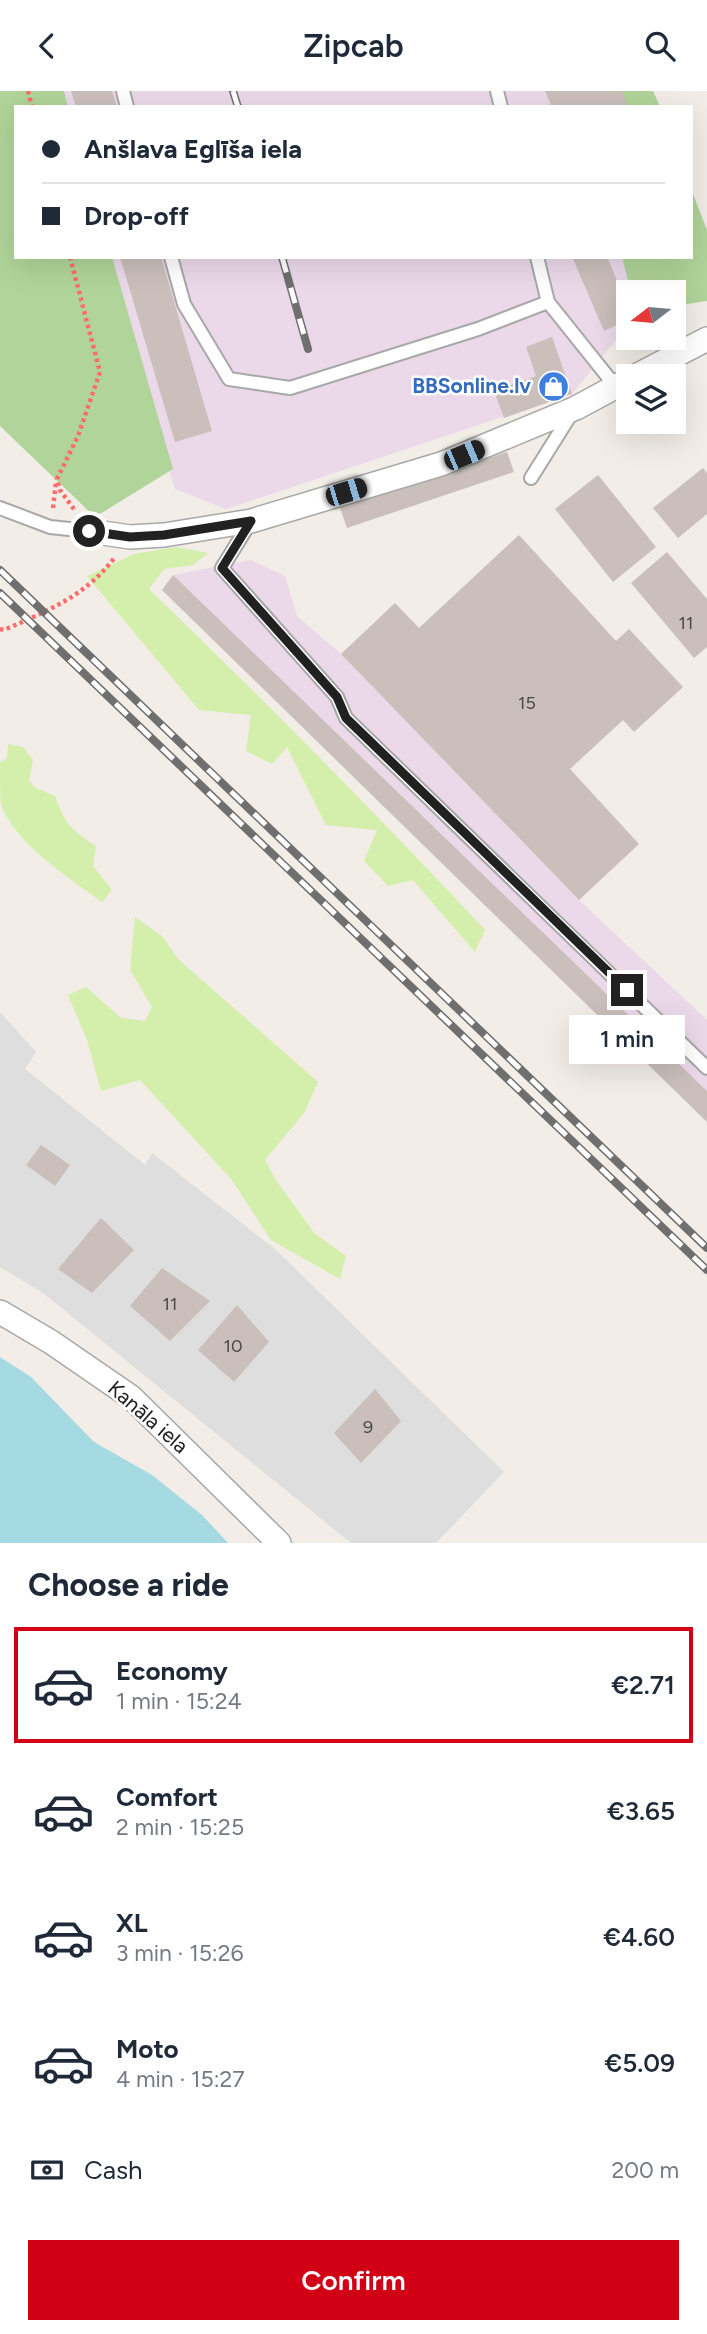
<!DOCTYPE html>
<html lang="en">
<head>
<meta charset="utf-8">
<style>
	body { margin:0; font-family:Figtree,sans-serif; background:#f2f2f3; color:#1f2937; height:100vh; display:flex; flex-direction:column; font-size:26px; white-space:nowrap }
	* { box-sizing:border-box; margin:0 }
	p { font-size:23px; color:#747a83 }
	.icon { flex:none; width:38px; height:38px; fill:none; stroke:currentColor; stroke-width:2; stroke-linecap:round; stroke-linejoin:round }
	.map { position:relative; height:1452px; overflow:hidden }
	.side { display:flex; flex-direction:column; background:#fff; flex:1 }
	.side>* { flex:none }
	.banner { position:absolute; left:14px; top:14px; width:679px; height:154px; border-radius:0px; box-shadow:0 7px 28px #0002; display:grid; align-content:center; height:154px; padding:0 28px; background:#fff }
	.needle { width:46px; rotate:254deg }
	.tools { position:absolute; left:616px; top:189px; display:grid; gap:14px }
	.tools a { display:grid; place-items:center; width:70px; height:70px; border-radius:0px; background:#fff; box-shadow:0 7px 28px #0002; font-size:35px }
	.end { position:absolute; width:32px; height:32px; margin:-16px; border:9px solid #212121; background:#fff; box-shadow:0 0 0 4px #fff }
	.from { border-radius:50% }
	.bubble { position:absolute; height:49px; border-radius:0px; background:#fff; box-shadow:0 7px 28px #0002; font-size:23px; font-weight:600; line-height:49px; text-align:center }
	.car { position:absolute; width:21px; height:42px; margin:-21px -10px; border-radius:9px; box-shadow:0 0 5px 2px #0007; background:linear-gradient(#222 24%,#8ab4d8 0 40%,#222 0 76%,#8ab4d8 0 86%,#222 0) }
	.banner b { display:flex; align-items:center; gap:24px; height:66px; font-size:26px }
	.banner b+b { border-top:2px solid #e0e1e3 }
	.banner i { width:18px; height:18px; background:#1f2937 }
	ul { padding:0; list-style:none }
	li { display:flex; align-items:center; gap:21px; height:116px; margin:0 14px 10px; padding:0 14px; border:4px solid transparent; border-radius:0px }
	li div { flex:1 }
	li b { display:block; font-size:26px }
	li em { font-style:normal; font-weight:600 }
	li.selected { border-color:#d20015 }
	li>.icon { width:63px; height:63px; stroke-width:1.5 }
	h2 { padding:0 28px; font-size:32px; line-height:84px }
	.pay { display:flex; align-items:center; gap:18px; height:77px; padding:0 28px; font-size:26px }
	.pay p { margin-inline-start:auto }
	.cta { display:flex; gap:14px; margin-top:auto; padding:14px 28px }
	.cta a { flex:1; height:80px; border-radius:0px; background:#d20015; color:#fff; font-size:28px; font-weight:600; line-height:80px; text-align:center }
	header { display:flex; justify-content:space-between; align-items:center; height:91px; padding:0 28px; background:#fff; font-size:32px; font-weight:600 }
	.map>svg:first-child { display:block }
	.residential { fill:#dfdede }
	.industrial { fill:#ebd9ea }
	.grass { fill:#d3efab }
	.forest { fill:#b0d499 }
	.water { fill:#a5dae2 }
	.building { fill:#cabfba }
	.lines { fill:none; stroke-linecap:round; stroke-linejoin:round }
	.lane-casing { stroke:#a8a8a8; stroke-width:16 }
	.street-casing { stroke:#a8a8a8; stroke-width:26 }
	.path { stroke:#ff6c6b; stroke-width:4.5; stroke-dasharray:3.5 3.5; stroke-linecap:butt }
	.lane { stroke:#fff; stroke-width:12 }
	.street { stroke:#fff; stroke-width:23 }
	.rail-casing { stroke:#6f6f6f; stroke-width:8 }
	.rail { stroke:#fff; stroke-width:5; stroke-dasharray:16; stroke-linecap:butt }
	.route { stroke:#212121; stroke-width:9 }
	.labels { text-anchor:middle; stroke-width:5; stroke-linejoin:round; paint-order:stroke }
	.number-label { font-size:18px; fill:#4b4847 }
	.shop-label { font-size:21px; font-weight:bold; fill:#366cbe; stroke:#fff; text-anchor:end }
	.street-label { font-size:21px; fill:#212121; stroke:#fff }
</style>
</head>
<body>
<header><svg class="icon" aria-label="back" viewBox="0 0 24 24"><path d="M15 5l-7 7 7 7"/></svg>Zipcab<svg class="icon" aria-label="search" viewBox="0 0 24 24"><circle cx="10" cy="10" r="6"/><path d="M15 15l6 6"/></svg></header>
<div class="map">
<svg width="707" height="1452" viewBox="0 0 707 1452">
	<rect width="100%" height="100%" fill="#f2ede7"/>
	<path class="residential" d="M0,921L36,961L25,978L145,1074L152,1062L275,1158L504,1381L436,1452H351L43,1202L0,1176Z"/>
	<g class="industrial">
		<path d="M58,0H653L660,16H63Z"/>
		<path d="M691,98L707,139L674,201H628V234L572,303L226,418L175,398L107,166H691Z"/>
		<path d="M251,469L285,485L297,525L341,563L579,809L707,929V1031L162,499L173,484Z"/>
	</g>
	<g class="grass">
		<path d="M176,456L208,462L193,474L164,478L149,498C264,609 376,722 485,839L475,861L413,789L388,795L364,770L377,739L326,734L287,656L272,673L246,660L251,624L199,619L87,485L134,463Z"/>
		<path d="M8,653L23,656L33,669L29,689L34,696L55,705C66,734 70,738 96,755L93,775L112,799L102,811C68,786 17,754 1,714C0,703 0,683 0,671L7,668Z"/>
		<path d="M135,826L162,845L178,868L318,991L304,1022L265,1069L276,1089L314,1142L346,1165L340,1188L271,1149L232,1089L140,989L101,1000L87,949L68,904L86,896L121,927L145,930L152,916L130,879Z"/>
	</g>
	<g class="forest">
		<path d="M0,0H64L68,16H16V166H112L173,378L95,426L0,335Z"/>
		<path d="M621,0H653L660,16H627Z"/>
		<path d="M691,98L707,139V210L674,215V201H631L622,166H691Z"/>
	</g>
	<path class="water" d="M0,1266L31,1286L94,1351L152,1384L202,1424L228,1452H0Z"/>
	<g class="building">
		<path d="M71,0H112L117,16H76Z"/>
		<path d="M545,0H622L629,16H552Z"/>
		<path d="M120,166H161L212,340L175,351Z"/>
		<path d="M577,166H607L628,215V229L604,240L573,168Z"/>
		<path d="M552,246L572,303L504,327L494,300L536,285L526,256Z"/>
		<path d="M507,361L514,381L347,437L340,417Z"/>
		<path d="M703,377L707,382V423L678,447L653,417Z"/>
		<path d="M598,384L656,456L613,491L555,418Z"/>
		<path d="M519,444L616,550L629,538L683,596L634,641L623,629L570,678L639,753L579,809L341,563L395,512L419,537Z"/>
		<path d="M667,461L707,508V556L694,567L631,492Z"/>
		<path d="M173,484L707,1000V1031L162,499Z"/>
		<path d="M41,1054L70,1074L55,1095L26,1074Z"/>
		<path d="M101,1127L134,1159L92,1202L58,1178Z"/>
		<path d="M162,1177L210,1210L170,1250L130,1215Z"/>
		<path d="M237,1214L269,1251L234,1291L198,1259Z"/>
		<path d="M375,1298L401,1330L361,1372L334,1342Z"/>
	</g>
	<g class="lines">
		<defs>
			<g id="lane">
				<path d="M123,0L127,16"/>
				<path d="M497,0L501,16"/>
				<path d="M171,166L184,213L229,288L290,297L478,238L548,211"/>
				<path d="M537,166L548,211L616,296"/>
				<path d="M531,387L573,320"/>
				<path d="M0,417L50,436L89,440"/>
				<path d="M251,430L222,477L337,606L346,627L707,977"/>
			</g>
			<g id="street">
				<path d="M636,285L707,248"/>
				<path d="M89,440L130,446L164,444L251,430L441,373L576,317L628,289"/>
				<path d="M0,1221L51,1251L131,1306L279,1452"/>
			</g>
		</defs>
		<use href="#lane" class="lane-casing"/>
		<use href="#street" class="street-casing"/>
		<g class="path">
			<path d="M28,0L32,16"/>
			<path d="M70,166L100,281L78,345L57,388L60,399L76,421"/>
			<path d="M53,417L56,391"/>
			<path d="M0,538L4,539C47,520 86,505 115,466"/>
		</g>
		<use href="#lane" class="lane"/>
		<use href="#street" class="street"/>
		<defs>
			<g id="rail">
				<path d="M233,0L238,16"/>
				<path d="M282,166L308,258"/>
				<path d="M0,479L707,1157"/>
				<path d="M0,502L707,1179"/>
			</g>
		</defs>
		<use href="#rail" class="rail-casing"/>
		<use href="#rail" class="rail"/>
	</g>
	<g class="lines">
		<path class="route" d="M89,440L130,446L164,444L251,430L222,477L337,606L346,627L627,899"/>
	</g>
	<defs>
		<symbol id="shop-disc" viewBox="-11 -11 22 22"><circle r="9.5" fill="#3f7fe0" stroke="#fff"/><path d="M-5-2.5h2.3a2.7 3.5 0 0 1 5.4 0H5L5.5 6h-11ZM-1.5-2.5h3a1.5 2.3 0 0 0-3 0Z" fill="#fff"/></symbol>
	</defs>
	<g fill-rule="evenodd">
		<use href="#shop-disc" x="536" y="278" width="35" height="35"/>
	</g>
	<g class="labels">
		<g class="number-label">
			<text x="686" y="538">11</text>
			<text x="527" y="618">15</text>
			<text x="170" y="1219">11</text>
			<text x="233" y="1261">10</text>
			<text x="368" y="1342">9</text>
		</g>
		<g class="shop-label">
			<text x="531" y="302">BBSonline.lv</text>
		</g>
		<g class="street-label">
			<text transform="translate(148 1326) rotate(41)" y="7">Kanāla iela</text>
		</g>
	</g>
</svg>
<div class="tools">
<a><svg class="needle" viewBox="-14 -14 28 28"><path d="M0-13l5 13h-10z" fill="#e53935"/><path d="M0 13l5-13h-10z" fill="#747a83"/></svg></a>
<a><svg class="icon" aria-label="layers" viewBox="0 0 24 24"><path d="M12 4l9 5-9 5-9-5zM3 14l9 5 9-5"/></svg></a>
</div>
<i class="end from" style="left:89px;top:440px"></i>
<i class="end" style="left:627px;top:899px"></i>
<div class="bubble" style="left:569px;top:924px;width:116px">1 min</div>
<i class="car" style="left:464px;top:364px;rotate:67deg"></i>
<i class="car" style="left:346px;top:401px;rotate:73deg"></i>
<div class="banner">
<b><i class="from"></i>Anšlava Eglīša iela</b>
<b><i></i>Drop-off</b>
</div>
</div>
<section class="side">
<h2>Choose a ride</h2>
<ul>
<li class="selected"><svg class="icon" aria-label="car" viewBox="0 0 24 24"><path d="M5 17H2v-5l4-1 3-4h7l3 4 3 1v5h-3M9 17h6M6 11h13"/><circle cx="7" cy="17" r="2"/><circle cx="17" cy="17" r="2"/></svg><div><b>Economy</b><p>1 min · 15:24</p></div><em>€2.71</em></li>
<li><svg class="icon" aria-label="car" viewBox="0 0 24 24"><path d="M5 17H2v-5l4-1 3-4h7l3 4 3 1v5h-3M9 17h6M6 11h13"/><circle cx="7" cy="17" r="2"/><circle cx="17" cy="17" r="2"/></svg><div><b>Comfort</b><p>2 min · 15:25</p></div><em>€3.65</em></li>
<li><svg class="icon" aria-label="car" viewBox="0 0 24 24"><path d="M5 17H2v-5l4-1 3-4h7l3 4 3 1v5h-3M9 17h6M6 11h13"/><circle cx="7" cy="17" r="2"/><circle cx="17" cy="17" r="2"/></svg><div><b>XL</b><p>3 min · 15:26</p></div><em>€4.60</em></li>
<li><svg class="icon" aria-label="car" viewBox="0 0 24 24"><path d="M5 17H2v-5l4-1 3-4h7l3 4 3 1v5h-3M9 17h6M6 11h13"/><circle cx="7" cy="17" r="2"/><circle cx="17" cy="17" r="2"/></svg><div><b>Moto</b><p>4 min · 15:27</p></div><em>€5.09</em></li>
</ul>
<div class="pay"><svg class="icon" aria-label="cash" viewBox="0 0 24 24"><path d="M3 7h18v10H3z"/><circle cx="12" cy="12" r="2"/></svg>Cash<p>200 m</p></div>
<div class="cta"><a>Confirm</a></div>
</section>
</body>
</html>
